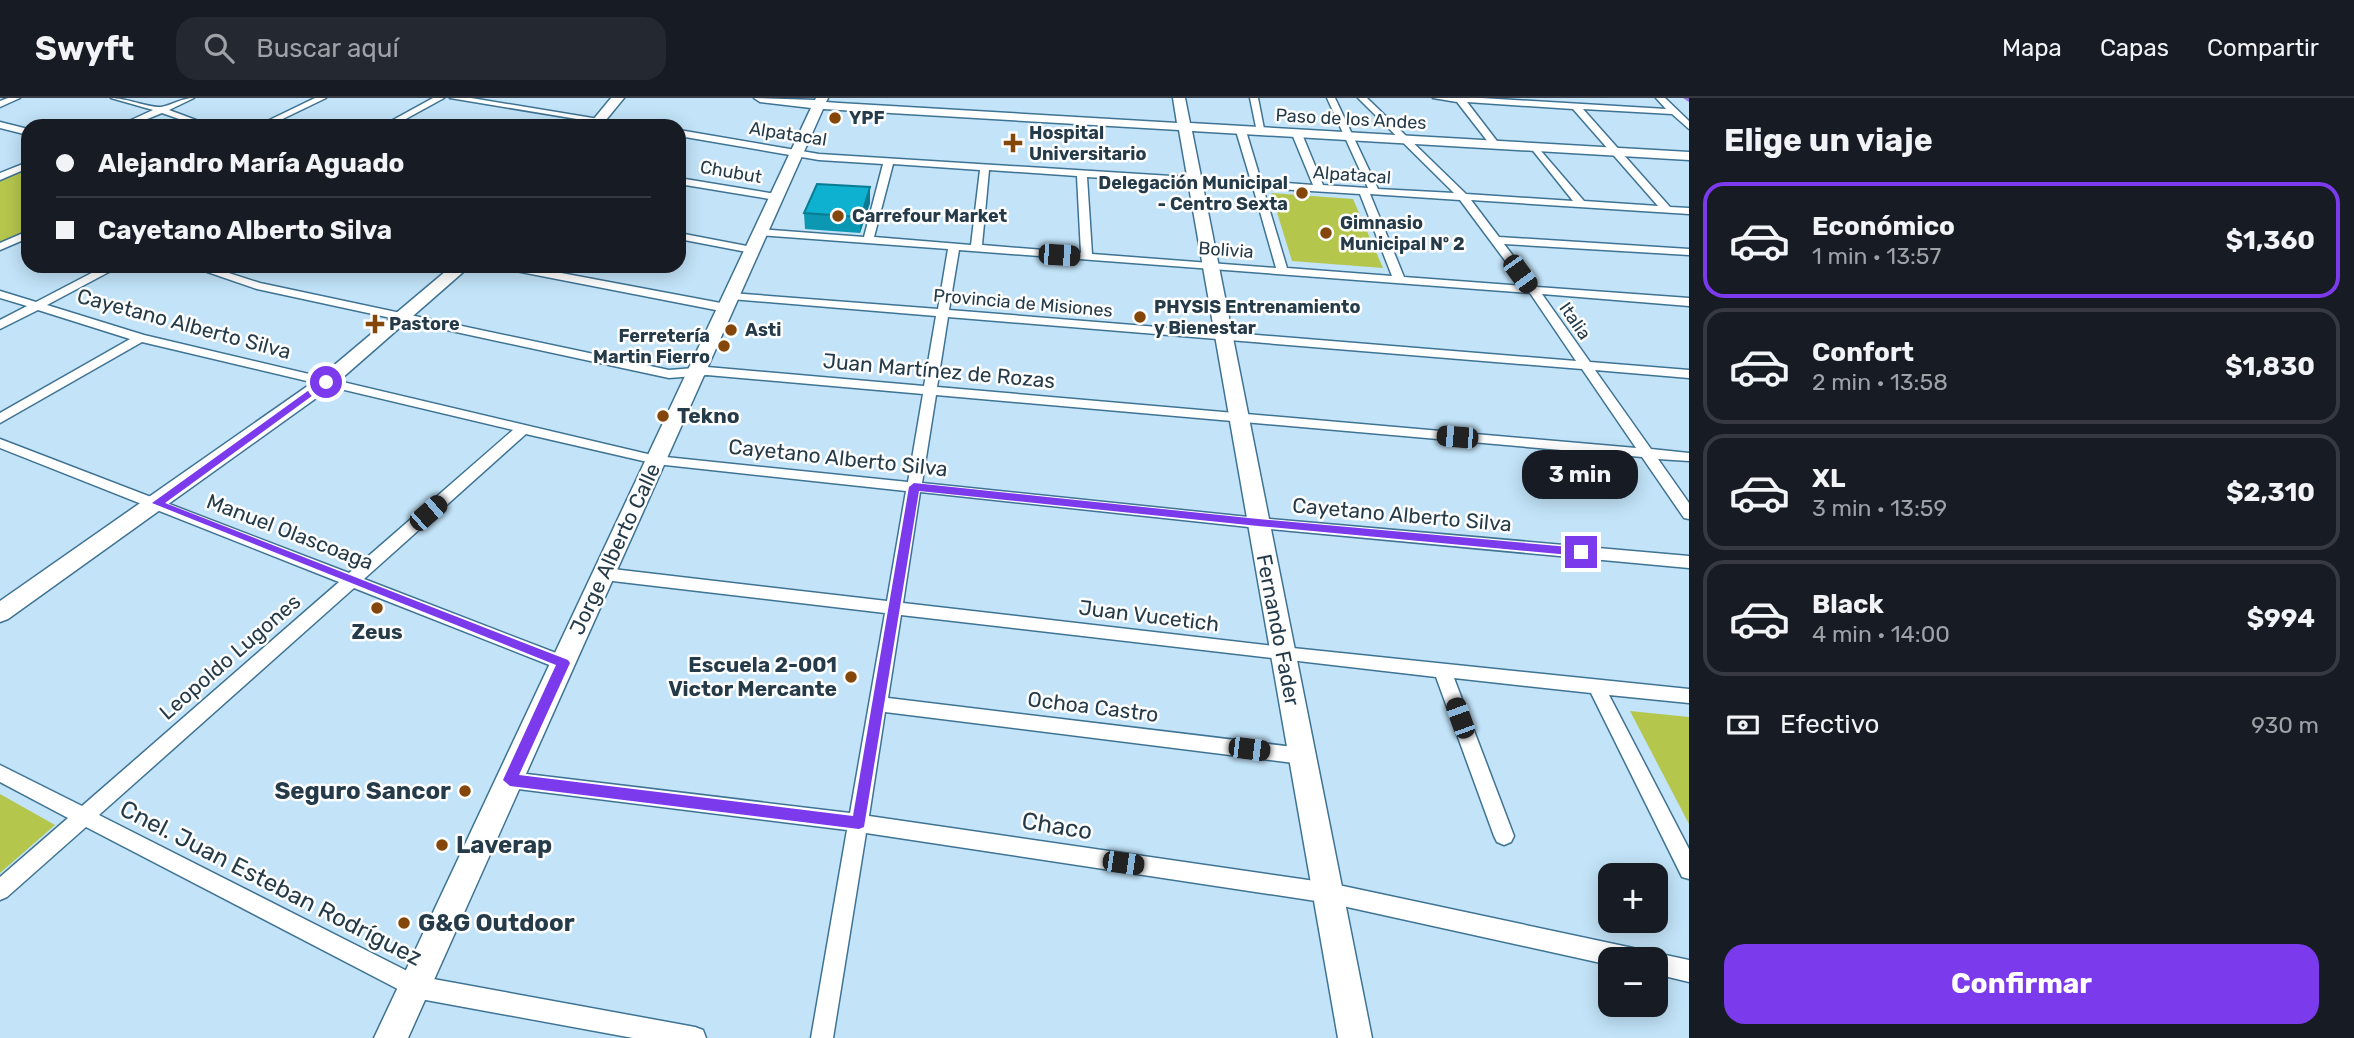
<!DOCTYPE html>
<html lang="es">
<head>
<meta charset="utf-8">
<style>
	body { margin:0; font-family:Rubik,sans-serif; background:#242831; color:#f1f3f6; height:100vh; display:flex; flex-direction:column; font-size:26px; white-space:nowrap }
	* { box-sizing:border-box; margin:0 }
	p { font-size:23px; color:#9ea1a6 }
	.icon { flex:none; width:38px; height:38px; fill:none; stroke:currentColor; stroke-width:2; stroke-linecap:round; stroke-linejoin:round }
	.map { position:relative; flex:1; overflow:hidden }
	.side { display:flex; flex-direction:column; background:#171b24; width:665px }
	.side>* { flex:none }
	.hud { position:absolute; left:21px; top:21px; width:665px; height:154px; border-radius:21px; box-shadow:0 4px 18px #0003; display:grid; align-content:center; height:154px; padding:0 35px; background:#171b24 }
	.fabs { position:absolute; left:1598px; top:765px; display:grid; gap:14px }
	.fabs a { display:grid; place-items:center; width:70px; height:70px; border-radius:14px; background:#171b24; box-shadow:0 4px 18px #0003; font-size:35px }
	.end { position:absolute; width:32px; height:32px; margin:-16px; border:9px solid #7c3aed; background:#fff; box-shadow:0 0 0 4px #fff }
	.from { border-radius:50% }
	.bubble { position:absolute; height:49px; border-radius:21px; background:#171b24; box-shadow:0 4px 18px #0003; font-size:23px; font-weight:700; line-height:49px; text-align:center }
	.car { position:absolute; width:21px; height:42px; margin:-21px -10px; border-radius:9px; box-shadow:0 0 5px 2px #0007; background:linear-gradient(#222 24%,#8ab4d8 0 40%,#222 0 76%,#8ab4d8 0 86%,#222 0) }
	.hud b { display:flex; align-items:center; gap:24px; height:66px; font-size:26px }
	.hud b+b { border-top:2px solid #363941 }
	.hud i { width:18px; height:18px; background:#f1f3f6 }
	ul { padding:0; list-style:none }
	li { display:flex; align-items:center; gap:21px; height:116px; margin:0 14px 10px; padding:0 21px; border:4px solid #363941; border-radius:21px }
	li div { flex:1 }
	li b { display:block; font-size:26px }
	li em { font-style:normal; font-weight:700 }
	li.current { border-color:#7c3aed }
	li>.icon { width:63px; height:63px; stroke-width:1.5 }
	h2 { padding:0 35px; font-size:32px; line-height:84px }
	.pay { display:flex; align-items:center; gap:18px; height:77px; padding:0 35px; font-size:26px }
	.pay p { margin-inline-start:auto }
	.primary-button { display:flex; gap:14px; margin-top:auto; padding:14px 35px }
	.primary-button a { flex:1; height:80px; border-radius:21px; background:#7c3aed; color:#fff; font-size:28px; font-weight:700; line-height:80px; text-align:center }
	header { display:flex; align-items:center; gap:42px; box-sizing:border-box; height:98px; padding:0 35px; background:#171b24; border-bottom:2px solid #363941 }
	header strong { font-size:33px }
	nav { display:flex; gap:38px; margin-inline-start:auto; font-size:24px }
	.search { width:490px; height:63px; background:#242831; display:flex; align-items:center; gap:18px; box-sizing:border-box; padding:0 24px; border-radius:21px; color:#9ea1a6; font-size:26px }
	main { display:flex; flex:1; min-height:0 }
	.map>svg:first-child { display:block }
	.green { fill:#b5c64d }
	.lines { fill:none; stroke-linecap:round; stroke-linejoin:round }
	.canal { fill:#9675de; fill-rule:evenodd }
	.street-casing { stroke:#3f7393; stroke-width:3 }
	.secondary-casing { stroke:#3f7393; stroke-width:3 }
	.street { fill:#fff; fill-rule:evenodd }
	.secondary { fill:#fff; fill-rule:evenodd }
	.wall { fill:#0c98b3 }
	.shaded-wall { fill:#0a7c92 }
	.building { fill:#0eb1d0; stroke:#0a7c92; stroke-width:2 }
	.route { fill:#7c3aed }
	.poi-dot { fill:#844609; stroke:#fefefe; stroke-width:2.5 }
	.labels { text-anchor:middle; stroke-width:5; stroke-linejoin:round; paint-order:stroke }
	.far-poi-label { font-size:18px; font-weight:bold; fill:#253b49; stroke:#fefefe; text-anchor:start }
	.far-street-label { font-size:18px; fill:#253b49; stroke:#fefefe }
	.street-label { font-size:21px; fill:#253b49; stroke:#fefefe }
	.poi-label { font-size:21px; font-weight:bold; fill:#253b49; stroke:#fefefe; text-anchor:start }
	.near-poi-label { font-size:24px; font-weight:bold; fill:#253b49; stroke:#fefefe; text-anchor:start }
	.near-street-label { font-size:24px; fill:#253b49; stroke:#fefefe }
</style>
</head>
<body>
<header>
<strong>Swyft</strong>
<div class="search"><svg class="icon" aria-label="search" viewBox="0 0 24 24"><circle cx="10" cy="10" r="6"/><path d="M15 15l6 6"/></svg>Buscar aquí</div>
<nav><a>Mapa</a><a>Capas</a><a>Compartir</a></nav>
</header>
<main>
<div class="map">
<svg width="1689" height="940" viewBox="0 0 1689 940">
	<rect width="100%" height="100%" fill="#c2e3f8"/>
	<g class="green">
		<path d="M28,71V132L0,145V83Z"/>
		<path d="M1271,95L1353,101L1383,170L1292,163Z"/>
		<path d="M1630,613L1689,619V726Z"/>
		<path d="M0,696L55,727L0,775Z"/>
	</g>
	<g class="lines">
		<path class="canal" d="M1683,0H1689V4Z"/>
		<defs>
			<g id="street">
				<path d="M8,0H20L0,9V3Z"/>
				<path d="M111,0C126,0 150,10 161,9C173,7 181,0 194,0L169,12L212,28H199L162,15L130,28H118L153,12Z"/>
				<path d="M315,0H326L268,28H257Z"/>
				<path d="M433,0H444L393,28H382Z"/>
				<path d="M450,0H471L641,28H619Z"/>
				<path d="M1250,0H1258L1265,36L1257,34Z"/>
				<path d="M1327,0H1335L1378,91L1454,95L1358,0H1367L1466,96L1573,103L1530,49L1535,46L1584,103L1658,108L1573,11L1467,4L1500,47L1495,50L1492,49L1457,4L1433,0H1481L1666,11L1656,0H1665L1689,23V31L1672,16L1583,11L1670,109L1689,110V116L1471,102L1499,139L1689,151V157L1504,146L1537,189L1689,200V208L1542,196L1590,264L1689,272V280L1595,272L1651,351L1689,355V363L1658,361L1689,405V421L1684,420L1642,359L936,297L922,385L1258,420L1689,458V470L1258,430L920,394L903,505L1283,549L1689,591V605L1609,597L1689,751V781L1682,779L1591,595L1454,580L1514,738L1511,744L1504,747L1497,744L1494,738L1436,579L901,517L888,600L1302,650L1309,652L1311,658L1309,664L1302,666L885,614L869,718L1329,785L1633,850L1641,853L1644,861H1610V867L1329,805L866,735L833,940H811L847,732L510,690L503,688L500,682L503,676L510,674L850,715L885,515L604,482L596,476L604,470L887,503L906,393L656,366L526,336L364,481L569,560L572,565L569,570H557L354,490L99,717L417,878L695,929L703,932L706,940H633L415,900L86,729L7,799L0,802V779L68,720L0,684V667L82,708L339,484L0,350V341L349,475L513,332L142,244L0,325V315L130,241L38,212L0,231V222L27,208L0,200V193L36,204L105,168H120L47,207L144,237L656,358L908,384L923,296L707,277L669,280L257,191L190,168H207L260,185L669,272L707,269L924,288L936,218L731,201L725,198L731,195L938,211L948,151L760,137L755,134L760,131L864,139L883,66L819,62L679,38V32L819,56L1251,83L1236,33L1241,30L1246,33L1261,83L1313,87L1292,36L1297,33L1302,36L1323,87L1368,90ZM893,66L980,72L971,147L874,139ZM989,72L1077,78L1081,155L982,147ZM1087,79L1253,89L1276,170L1092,156ZM1263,90L1360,96L1392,178L1287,170ZM1370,96L1460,102L1524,188L1404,179ZM959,152L1530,195L1576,263L949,212ZM948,219L1582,271L1636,350L937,289Z"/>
				<path d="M0,24L28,31V37L0,30Z"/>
				<path d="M28,64V70L0,82V75Z"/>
				<path d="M679,80L776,96L781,99L776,102L679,86Z"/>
				<path d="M28,133V140L0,152V145Z"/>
				<path d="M679,135L752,149L757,152L752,155L679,141Z"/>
				<path d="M500,168H524L726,206L732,210L726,214L506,171Z"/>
				<path d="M1656,855L1689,862V884L1656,876V861H1647Z"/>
			</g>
			<g id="secondary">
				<path d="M611,0H624L601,28H588Z"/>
				<path d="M754,0L815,2L816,0H828L826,4L839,5L1177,25L1173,0H1185L1190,25L1689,54V62L1192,33L1372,940H1338L1179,32L823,11L408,940H374L811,10L760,4Z"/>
				<path d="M452,168H470L333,288L8,521L0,524V503L319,280Z"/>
			</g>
		</defs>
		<use href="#street" class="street-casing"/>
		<use href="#secondary" class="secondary-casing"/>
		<use href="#street" class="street"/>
		<use href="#secondary" class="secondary"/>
	</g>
	<path class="wall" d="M870,105L860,135L805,131L804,115Z"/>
	<path class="shaded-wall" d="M870,89V105L860,135L861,119Z"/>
	<path class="building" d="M817,86L870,89L861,119L804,115Z"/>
	<path class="route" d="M323,282L331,284L165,405L568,562L570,565L519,677L853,718L909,389L914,385L1258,421L1581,450L1587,454L1581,458L1258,428L919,393L864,729L859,731L510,688L503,682L556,567L152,405Z"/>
	<g class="poi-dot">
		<circle cx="835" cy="20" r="7"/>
		<path d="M1009.5 34.5h7v7h7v7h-7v7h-7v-7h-7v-7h7z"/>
		<circle cx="1302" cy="95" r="7"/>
		<circle cx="838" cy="118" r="7"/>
		<circle cx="1326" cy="135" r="7"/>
		<circle cx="1140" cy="219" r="7"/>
		<path d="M371.5 215.5h7v7h7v7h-7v7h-7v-7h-7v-7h7z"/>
		<circle cx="731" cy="232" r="7"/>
		<circle cx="724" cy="248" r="7"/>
		<circle cx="663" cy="318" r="7"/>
		<circle cx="377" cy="510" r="7"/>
		<circle cx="851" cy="579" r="7"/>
		<circle cx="465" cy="693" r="7"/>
		<circle cx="442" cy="747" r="7"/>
		<circle cx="404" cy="825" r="7"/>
	</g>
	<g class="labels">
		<g class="far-poi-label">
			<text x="849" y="26">YPF</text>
			<text x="1029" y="41">Hospital<tspan x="1029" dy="21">Universitario</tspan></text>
			<text x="1288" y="91" text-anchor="end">Delegación Municipal<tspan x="1288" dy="21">- Centro Sexta</tspan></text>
			<text x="852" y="124">Carrefour Market</text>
			<text x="1340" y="131">Gimnasio<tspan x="1340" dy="21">Municipal Nº 2</tspan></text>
			<text x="1154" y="215">PHYSIS Entrenamiento<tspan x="1154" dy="21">y Bienestar</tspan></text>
			<text x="389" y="232">Pastore</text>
			<text x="745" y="238">Asti</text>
			<text x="710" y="244" text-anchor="end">Ferretería<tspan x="710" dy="21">Martin Fierro</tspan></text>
		</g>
		<g class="far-street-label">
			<text transform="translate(1351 21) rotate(3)" y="6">Paso de los Andes</text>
			<text transform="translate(788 36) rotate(9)" y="6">Alpatacal</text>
			<text transform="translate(731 74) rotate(10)" y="6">Chubut</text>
			<text transform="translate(1352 77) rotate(4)" y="6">Alpatacal</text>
			<text transform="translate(1226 152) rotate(4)" y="6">Bolivia</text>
			<text transform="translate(1023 205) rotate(5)" y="6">Provincia de Misiones</text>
			<text transform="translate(1575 223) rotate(55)" y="6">Italia</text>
		</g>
		<g class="street-label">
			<text transform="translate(184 226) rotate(15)" y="7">Cayetano Alberto Silva</text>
			<text transform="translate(939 273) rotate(5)" y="7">Juan Martínez de Rozas</text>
			<text transform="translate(838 360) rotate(6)" y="7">Cayetano Alberto Silva</text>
			<text transform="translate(1402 417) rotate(5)" y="7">Cayetano Alberto Silva</text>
			<text transform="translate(290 434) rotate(21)" y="7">Manuel Olascoaga</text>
			<text transform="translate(615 451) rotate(-65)" y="7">Jorge Alberto Calle</text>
			<text transform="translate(1149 518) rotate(7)" y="7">Juan Vucetich</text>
			<text transform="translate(1278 532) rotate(79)" y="7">Fernando Fader</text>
			<text transform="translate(230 559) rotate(-41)" y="7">Leopoldo Lugones</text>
			<text transform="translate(1093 609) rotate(7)" y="7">Ochoa Castro</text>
		</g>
		<g class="poi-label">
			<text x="677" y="325">Tekno</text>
			<text x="377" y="541" text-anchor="middle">Zeus</text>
			<text x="837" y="574" text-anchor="end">Escuela 2-001<tspan x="837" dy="24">Victor Mercante</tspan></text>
		</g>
		<g class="near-poi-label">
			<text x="451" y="701" text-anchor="end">Seguro Sancor</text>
			<text x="456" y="755">Laverap</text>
			<text x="418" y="833">G&amp;G Outdoor</text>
		</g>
		<g class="near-street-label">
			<text transform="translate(1057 728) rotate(9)" y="8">Chaco</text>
			<text transform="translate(271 785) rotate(27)" y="8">Cnel. Juan Esteban Rodríguez</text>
		</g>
	</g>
</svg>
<div class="fabs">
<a>+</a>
<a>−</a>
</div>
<i class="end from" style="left:326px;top:284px"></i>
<i class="end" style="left:1581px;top:454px"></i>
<div class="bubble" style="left:1522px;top:352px;width:116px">3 min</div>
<i class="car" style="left:1059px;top:157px;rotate:94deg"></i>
<i class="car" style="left:1520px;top:176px;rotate:144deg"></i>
<i class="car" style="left:1457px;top:339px;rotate:275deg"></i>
<i class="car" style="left:428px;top:415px;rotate:49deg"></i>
<i class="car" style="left:1460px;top:620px;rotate:340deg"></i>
<i class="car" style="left:1249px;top:651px;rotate:97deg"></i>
<i class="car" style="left:1123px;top:765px;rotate:98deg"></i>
<div class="hud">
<b><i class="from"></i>Alejandro María Aguado</b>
<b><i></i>Cayetano Alberto Silva</b>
</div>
</div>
<section class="side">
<h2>Elige un viaje</h2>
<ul>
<li class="current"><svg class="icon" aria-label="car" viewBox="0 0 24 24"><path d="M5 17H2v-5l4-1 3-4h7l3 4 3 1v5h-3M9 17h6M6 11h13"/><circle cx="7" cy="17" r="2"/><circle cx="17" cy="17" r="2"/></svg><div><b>Económico</b><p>1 min · 13:57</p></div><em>$1,360</em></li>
<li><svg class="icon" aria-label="car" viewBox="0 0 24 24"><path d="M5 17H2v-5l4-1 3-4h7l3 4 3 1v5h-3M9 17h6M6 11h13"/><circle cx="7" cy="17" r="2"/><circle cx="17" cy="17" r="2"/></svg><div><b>Confort</b><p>2 min · 13:58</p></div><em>$1,830</em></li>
<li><svg class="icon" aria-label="car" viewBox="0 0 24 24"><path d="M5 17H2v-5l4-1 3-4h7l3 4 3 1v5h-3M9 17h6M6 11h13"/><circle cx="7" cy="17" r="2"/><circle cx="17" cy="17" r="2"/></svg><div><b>XL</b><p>3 min · 13:59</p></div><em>$2,310</em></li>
<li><svg class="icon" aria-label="car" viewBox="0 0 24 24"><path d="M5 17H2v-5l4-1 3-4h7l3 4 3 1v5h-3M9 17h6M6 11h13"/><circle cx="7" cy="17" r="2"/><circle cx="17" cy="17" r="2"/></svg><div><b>Black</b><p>4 min · 14:00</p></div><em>$994</em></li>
</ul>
<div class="pay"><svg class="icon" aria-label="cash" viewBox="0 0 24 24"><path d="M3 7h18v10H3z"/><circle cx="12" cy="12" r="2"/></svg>Efectivo<p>930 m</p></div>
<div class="primary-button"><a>Confirmar</a></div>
</section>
</main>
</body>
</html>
